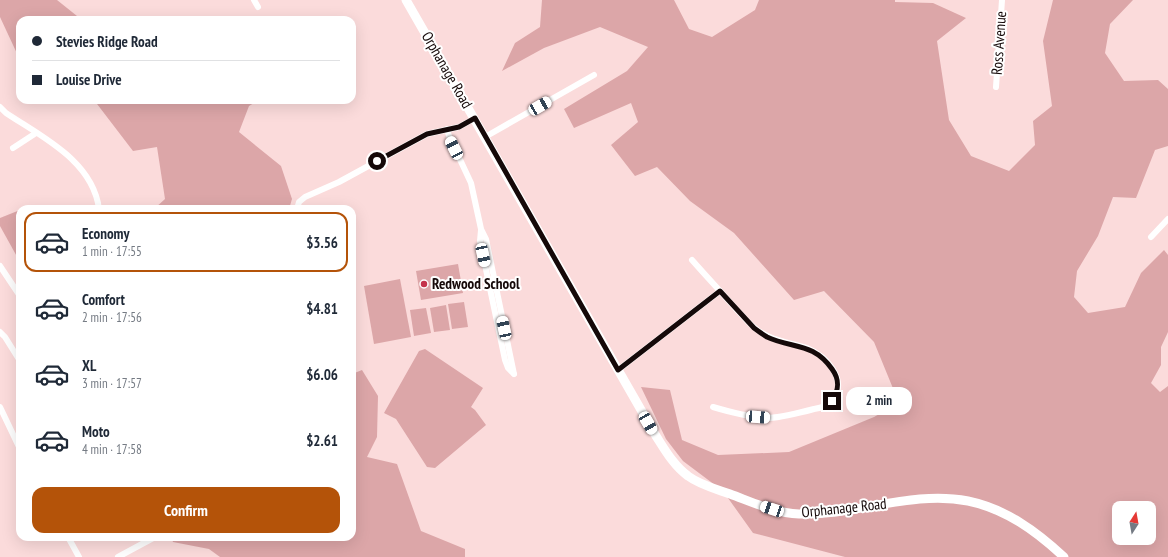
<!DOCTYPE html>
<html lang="en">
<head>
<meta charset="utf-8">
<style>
	body { margin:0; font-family:"PT Sans Narrow",sans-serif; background:#f2f2f3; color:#1f2937; height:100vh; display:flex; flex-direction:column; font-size:15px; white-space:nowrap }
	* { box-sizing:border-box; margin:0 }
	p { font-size:13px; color:#747a83 }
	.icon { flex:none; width:22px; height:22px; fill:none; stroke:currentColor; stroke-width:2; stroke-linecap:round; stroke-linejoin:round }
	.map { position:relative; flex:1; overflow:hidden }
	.side { position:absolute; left:16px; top:205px; width:340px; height:336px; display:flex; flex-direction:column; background:#fff; border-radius:12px; box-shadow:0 4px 16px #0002 }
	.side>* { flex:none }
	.banner { position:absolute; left:16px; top:16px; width:340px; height:88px; border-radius:12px; box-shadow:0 4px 16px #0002; display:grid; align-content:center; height:88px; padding:0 16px; background:#fff }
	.needle { width:26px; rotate:11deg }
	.buttons { position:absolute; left:1112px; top:501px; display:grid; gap:8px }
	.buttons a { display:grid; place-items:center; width:44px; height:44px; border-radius:8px; background:#fff; box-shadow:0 4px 16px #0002; font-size:20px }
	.end { position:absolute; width:18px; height:18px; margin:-9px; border:5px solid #150909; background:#fff; box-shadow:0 0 0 2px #fff }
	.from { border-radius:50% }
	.bubble { position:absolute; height:28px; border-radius:12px; background:#fff; box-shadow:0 4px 16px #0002; font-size:13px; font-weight:800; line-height:28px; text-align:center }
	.car { position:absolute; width:12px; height:24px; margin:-12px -6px; border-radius:5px; box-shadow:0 0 3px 1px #0007; background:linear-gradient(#fff 24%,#345 0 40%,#fff 0 76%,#345 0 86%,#fff 0) }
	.banner b { display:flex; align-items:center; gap:14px; height:38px; font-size:15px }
	.banner b+b { border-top:1px solid #e0e1e3 }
	.banner i { width:10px; height:10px; background:#1f2937 }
	ul { padding:7px 0 0; list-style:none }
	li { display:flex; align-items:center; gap:12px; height:60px; margin:0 8px 6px; padding:0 8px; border:2px solid transparent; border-radius:12px }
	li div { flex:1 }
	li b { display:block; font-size:15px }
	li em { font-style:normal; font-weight:800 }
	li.current { border-color:#b45309 }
	li>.icon { width:36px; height:36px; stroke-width:1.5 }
	.cta { display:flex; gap:8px; margin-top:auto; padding:8px 16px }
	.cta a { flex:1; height:46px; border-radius:12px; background:#b45309; color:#fff; font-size:16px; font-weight:800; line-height:46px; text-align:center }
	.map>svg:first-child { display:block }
	.green { fill:#dca6a8; fill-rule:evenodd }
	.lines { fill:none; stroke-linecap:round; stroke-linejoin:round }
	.minor { stroke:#fff; stroke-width:6 }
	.secondary { stroke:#fff; stroke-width:9 }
	.route { stroke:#150909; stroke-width:5 }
	.poi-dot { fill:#c4334b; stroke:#fff; stroke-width:1.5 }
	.labels { text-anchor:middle; stroke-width:4; stroke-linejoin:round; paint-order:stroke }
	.street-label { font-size:15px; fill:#150909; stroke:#fff }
	.poi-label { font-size:15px; font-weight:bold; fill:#150909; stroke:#fff; text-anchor:start }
</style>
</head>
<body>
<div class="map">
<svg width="1168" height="557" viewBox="0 0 1168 557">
	<rect width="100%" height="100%" fill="#fbdbdb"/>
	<g class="green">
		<path d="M0,0H57L82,20H20V60L0,17Z"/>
		<path d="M542,0H674L689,29L712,37L755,10L759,0H895V2L933,3L966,18L937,41L949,120L971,156L1009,171L1035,145L1033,121L1052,106L1043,41L1053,0H1133L1110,24L1105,53L1124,81L1158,80L1168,89V146L1155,150L1136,198L1113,197L1098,236L1077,271L1074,297L1088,313L1125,307L1141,273L1164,250L1168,255V332L1161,347V365L1151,383L1160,392L1168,386V557H845L753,533L723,491L683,461L666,439L641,387L670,390L682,440L718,455L789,452L874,417L899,403L874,342L824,291L794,300L734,233L690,201L657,167L635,176L611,145L638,122L631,103L574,128L564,109L627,71L648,47L600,27L544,48L502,71L515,43L540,27ZM1119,508H1149V538H1119Z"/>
		<path d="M94,100H259L249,106L239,132L281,166L292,199L289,209H154L165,199L157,147L133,151Z"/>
		<path d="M20,210V262L0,226V218Z"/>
		<path d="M458,264L463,293L421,300L416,271Z"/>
		<path d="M400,279L411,337L374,344L364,286Z"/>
		<path d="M464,302L468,327L452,329L448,304Z"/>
		<path d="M446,305L450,330L434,332L430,308Z"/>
		<path d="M426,308L431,333L414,336L410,310Z"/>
		<path d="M425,349L483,388L471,407L475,410L486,425L435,468L427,467L396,419L384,413L419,351Z"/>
		<path d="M362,370L378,396L377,437L367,457L397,464L421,531L465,549V557H220L209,549L173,542L171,537H352V374Z"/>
	</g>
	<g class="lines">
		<g class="minor">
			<path d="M254,0L258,7"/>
			<path d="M996,87L1002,0"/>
			<path d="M0,107L6,113C42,137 93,161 99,209"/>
			<path d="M447,129L449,136L471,183L481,229L486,239L514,374"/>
			<path d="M485,137L594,75"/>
			<path d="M13,148L36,133"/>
			<path d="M297,209L299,202L305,197L339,182L427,134L459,127L475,118"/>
			<path d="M481,230L480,241L505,360L508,368L514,374"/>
			<path d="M1151,237L1168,219"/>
			<path d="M692,260C707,277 722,293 737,310C743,316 749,324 756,329C771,341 789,342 807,348C826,356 848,379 833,400C828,406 821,408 814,409C799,413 784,417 769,418C751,418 730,412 713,407"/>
			<path d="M0,266L20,296"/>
			<path d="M0,332L5,337L20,361"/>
			<path d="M618,370L720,291"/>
			<path d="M0,407L20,449"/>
			<path d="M68,537L79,557"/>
			<path d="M118,557L155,537"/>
		</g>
		<path class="secondary" d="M406,0L656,436C665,450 674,466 688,476C700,485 716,489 730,494C752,502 775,513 799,514C856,516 911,490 968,501C1006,509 1036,531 1064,557"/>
	</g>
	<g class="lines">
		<path class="route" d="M377,161L427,134L459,127L475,118L618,370L720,291L754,328C758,331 762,334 767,337C793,349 813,342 832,369C840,380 839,390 832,401"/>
	</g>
	<circle class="poi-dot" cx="424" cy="284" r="4"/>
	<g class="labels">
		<g class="street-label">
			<text transform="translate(999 43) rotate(-86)" y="5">Ross Avenue</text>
			<text transform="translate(447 70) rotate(60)" y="5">Orphanage Road</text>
			<text transform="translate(844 508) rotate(-6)" y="5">Orphanage Road</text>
		</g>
		<g class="poi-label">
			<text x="432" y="289">Redwood School</text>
		</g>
	</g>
</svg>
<div class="buttons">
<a><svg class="needle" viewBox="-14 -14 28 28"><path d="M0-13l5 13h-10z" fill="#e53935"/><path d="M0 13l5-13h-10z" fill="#747a83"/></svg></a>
</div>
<i class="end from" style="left:377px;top:161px"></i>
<i class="end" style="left:832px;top:401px"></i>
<div class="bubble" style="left:846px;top:387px;width:66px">2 min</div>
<i class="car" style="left:540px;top:106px;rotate:60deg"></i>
<i class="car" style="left:454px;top:148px;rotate:333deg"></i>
<i class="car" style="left:483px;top:255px;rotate:168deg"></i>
<i class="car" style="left:504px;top:328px;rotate:348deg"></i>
<i class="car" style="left:758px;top:417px;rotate:94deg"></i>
<i class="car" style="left:648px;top:423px;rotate:150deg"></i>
<i class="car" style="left:772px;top:509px;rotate:288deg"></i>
<div class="banner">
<b><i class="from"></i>Stevies Ridge Road</b>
<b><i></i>Louise Drive</b>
</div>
<section class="side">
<ul>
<li class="current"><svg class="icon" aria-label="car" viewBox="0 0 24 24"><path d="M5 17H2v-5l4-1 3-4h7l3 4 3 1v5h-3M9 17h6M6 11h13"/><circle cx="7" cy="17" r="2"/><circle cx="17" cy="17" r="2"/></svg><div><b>Economy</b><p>1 min · 17:55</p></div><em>$3.56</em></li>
<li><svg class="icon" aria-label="car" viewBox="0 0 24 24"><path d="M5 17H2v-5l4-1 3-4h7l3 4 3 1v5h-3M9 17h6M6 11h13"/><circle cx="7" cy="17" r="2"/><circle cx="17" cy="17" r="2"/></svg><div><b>Comfort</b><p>2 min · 17:56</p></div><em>$4.81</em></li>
<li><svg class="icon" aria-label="car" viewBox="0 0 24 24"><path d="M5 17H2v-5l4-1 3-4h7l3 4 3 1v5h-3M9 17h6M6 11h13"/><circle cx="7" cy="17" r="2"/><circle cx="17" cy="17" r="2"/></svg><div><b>XL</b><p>3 min · 17:57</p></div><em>$6.06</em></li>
<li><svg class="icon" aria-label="car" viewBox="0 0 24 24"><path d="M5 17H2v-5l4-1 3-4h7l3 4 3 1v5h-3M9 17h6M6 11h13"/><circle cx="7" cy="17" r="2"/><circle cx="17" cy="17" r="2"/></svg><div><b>Moto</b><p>4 min · 17:58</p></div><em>$2.61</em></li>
</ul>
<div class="cta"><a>Confirm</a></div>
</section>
</div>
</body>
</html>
